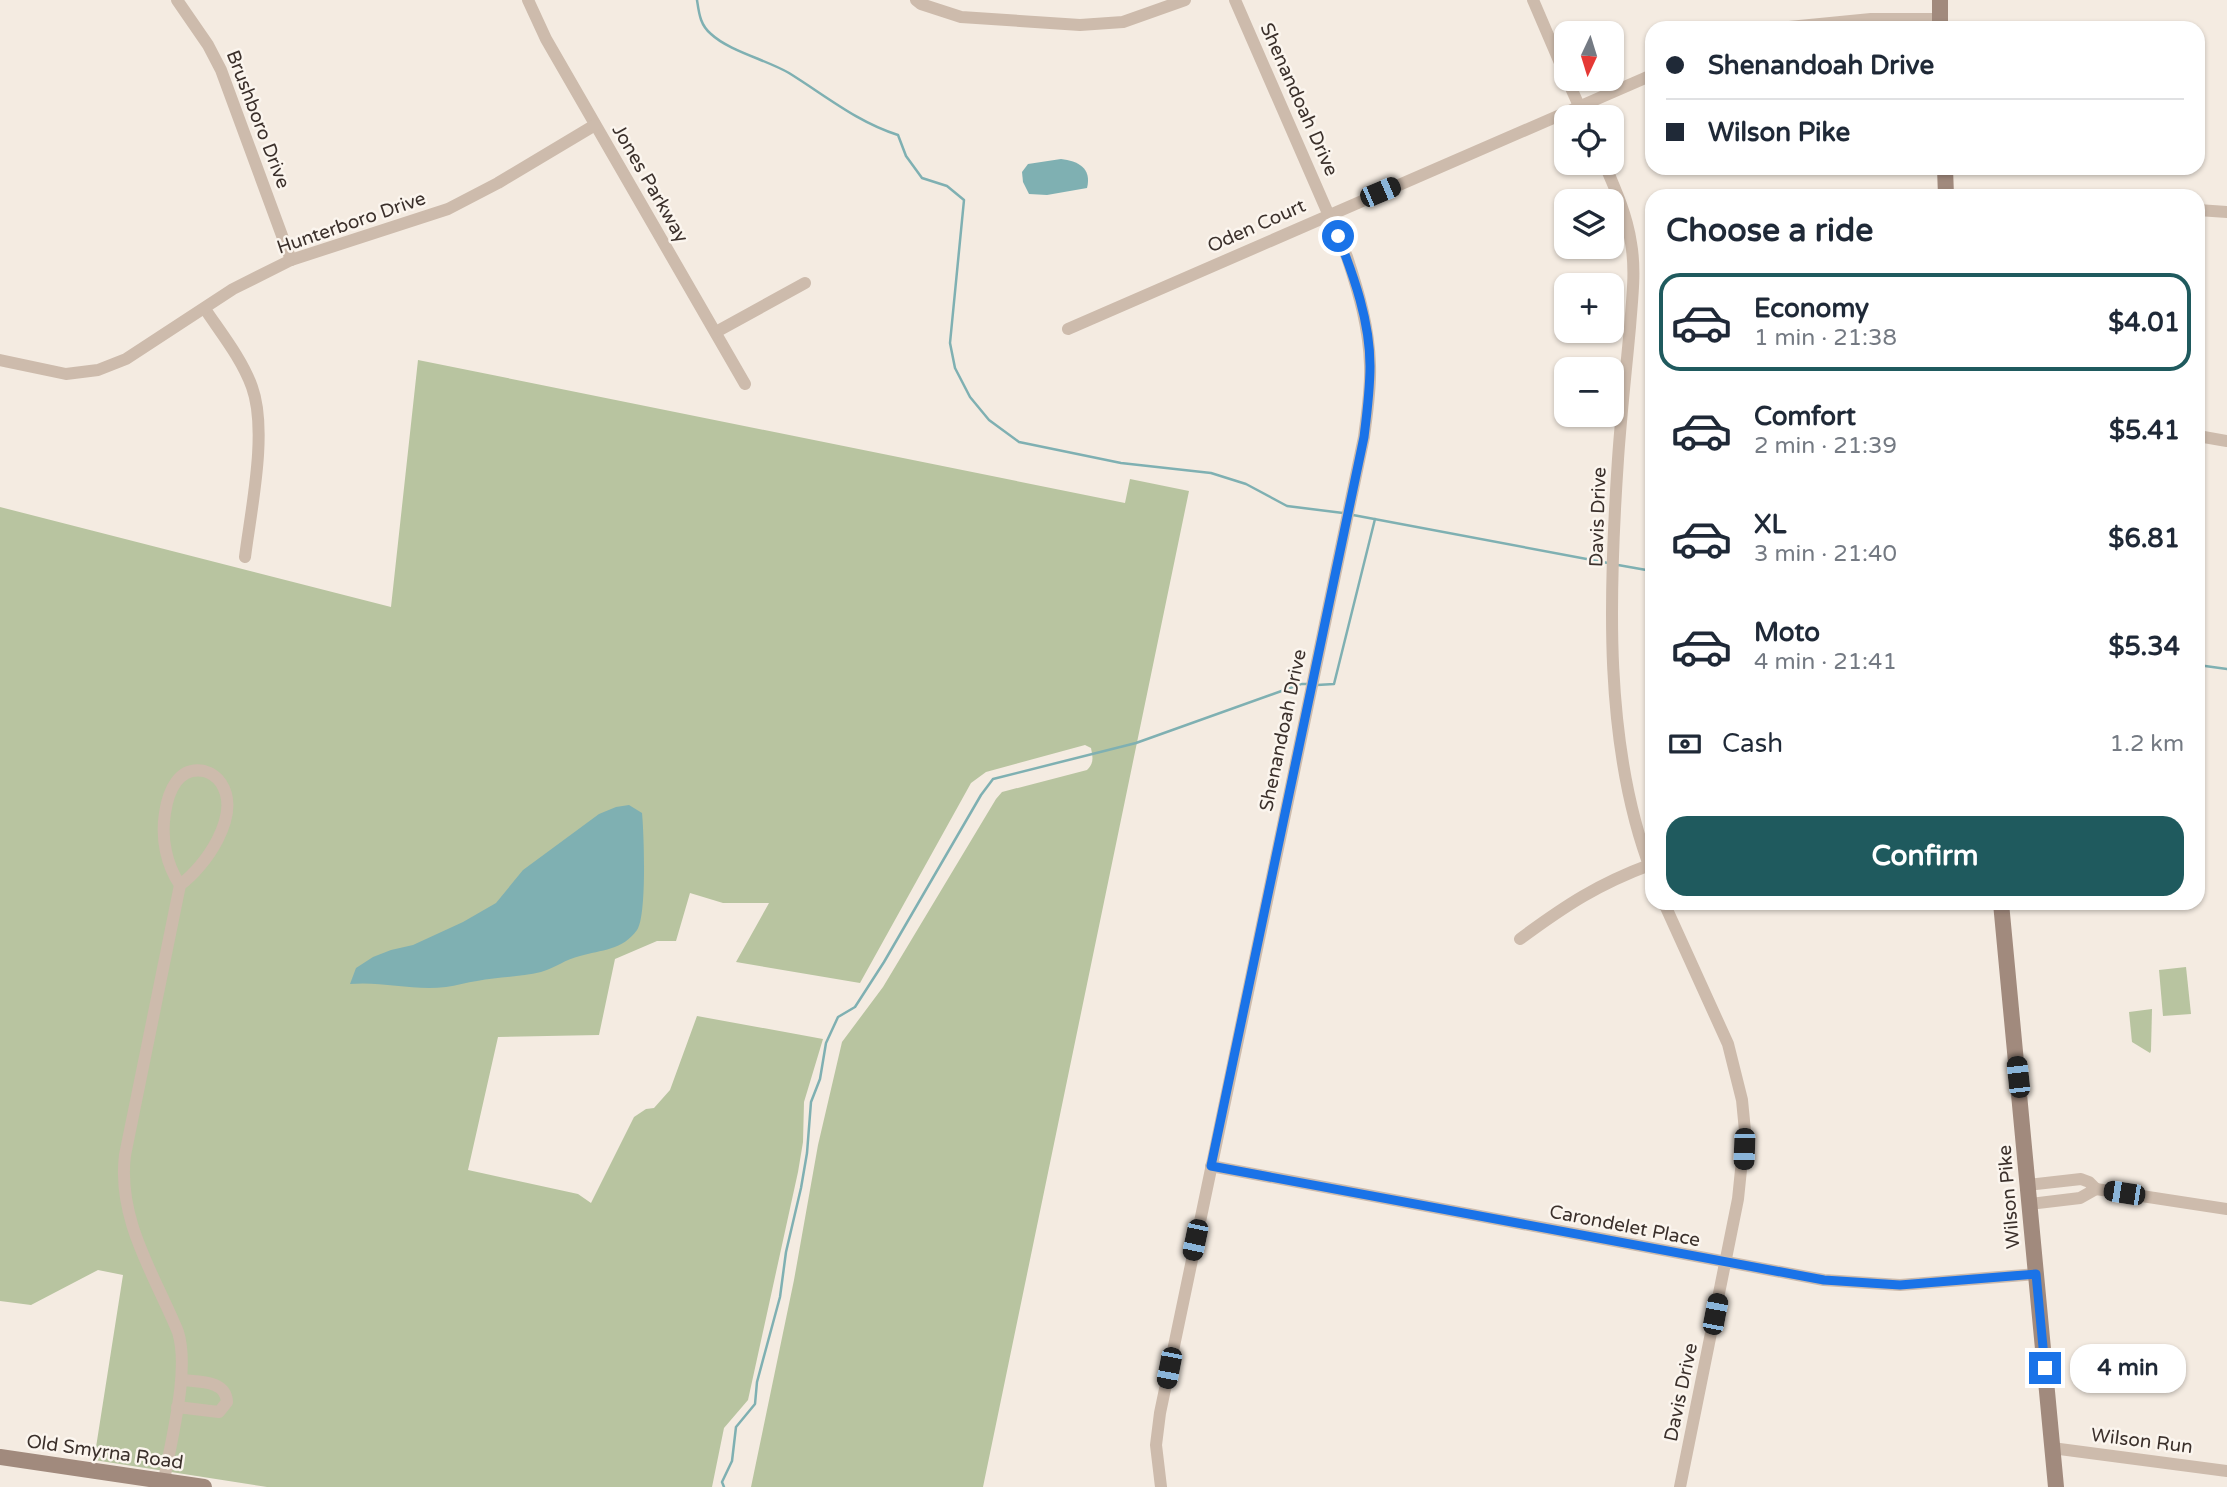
<!DOCTYPE html>
<html lang="en">
<head>
<meta charset="utf-8">
<style>
	body { margin:0; font-family:"Varela Round",sans-serif; background:#f2f2f3; color:#1f2937; height:100vh; display:flex; flex-direction:column; font-size:26px; white-space:nowrap }
	* { box-sizing:border-box; margin:0 }
	p { font-size:23px; color:#747a83 }
	.icon { flex:none; width:38px; height:38px; fill:none; stroke:currentColor; stroke-width:2; stroke-linecap:round; stroke-linejoin:round }
	.map { position:relative; flex:1; overflow:hidden }
	.sheet { position:absolute; left:1645px; top:189px; width:560px; height:721px; display:flex; flex-direction:column; background:#fff; border-radius:21px; box-shadow:0 2px 5px #0004 }
	.sheet>* { flex:none }
	.top-card { position:absolute; left:1645px; top:21px; width:560px; height:154px; border-radius:21px; box-shadow:0 2px 5px #0004; display:grid; align-content:center; height:154px; padding:0 21px; background:#fff }
	.needle { width:46px; rotate:184deg }
	.tools { position:absolute; left:1554px; top:21px; display:grid; gap:14px }
	.tools a { display:grid; place-items:center; width:70px; height:70px; border-radius:14px; background:#fff; box-shadow:0 2px 5px #0004; font-size:35px }
	.end { position:absolute; width:32px; height:32px; margin:-16px; border:9px solid #1a73e8; background:#fff; box-shadow:0 0 0 4px #fff }
	.from { border-radius:50% }
	.bubble { position:absolute; height:49px; border-radius:21px; background:#fff; box-shadow:0 2px 5px #0004; font-size:23px; font-weight:800; line-height:49px; text-align:center }
	.car { position:absolute; width:21px; height:42px; margin:-21px -10px; border-radius:9px; box-shadow:0 0 5px 2px #0007; background:linear-gradient(#222 24%,#8ab4d8 0 40%,#222 0 76%,#8ab4d8 0 86%,#222 0) }
	.top-card b { display:flex; align-items:center; gap:24px; height:66px; font-size:26px }
	.top-card b+b { border-top:2px solid #e0e1e3 }
	.top-card i { width:18px; height:18px; background:#1f2937 }
	ul { padding:0; list-style:none }
	li { display:flex; align-items:center; gap:21px; height:98px; margin:0 14px 10px; padding:0 7px; border:4px solid transparent; border-radius:21px }
	li div { flex:1 }
	li b { display:block; font-size:26px }
	li em { font-style:normal; font-weight:800 }
	li.current { border-color:#1f5a5e }
	li>.icon { width:63px; height:63px; stroke-width:1.5 }
	h2 { padding:0 21px; font-size:32px; line-height:84px }
	.pay { display:flex; align-items:center; gap:18px; height:77px; padding:0 21px; font-size:26px }
	.pay p { margin-inline-start:auto }
	.action { display:flex; gap:14px; margin-top:auto; padding:14px 21px }
	.action a { flex:1; height:80px; border-radius:21px; background:#1f5a5e; color:#fff; font-size:28px; font-weight:800; line-height:80px; text-align:center }
	.map>svg:first-child { display:block }
	.green { fill:#b8c4a0 }
	.water { fill:#7fb0b2 }
	.lines { fill:none; stroke-linecap:round; stroke-linejoin:round }
	.stream { stroke:#7fb0b2; stroke-width:2.5 }
	.street { stroke:#cdbbac; stroke-width:12 }
	.secondary { stroke:#a18a7d; stroke-width:16 }
	.route { stroke:#1a73e8; stroke-width:9 }
	.labels { text-anchor:middle; stroke-width:5; stroke-linejoin:round; paint-order:stroke }
	.street-label { font-size:19px; fill:#3b302b; stroke:#fbf5ee }
</style>
</head>
<body>
<div class="map">
<svg width="2227" height="1487" viewBox="0 0 2227 1487">
	<rect width="100%" height="100%" fill="#f4ebe1"/>
	<g class="green">
		<path d="M418,360L1125,503L1130,479L1189,491L983,1487H751L794,1280L818,1145L842,1042L883,987L996,799L1002,792L1087,770C1094,763 1093,758 1091,748L1085,745L986,772L971,783L860,983L736,962L769,903H723L690,893L676,941H657L615,959L599,1035L498,1037L468,1170L578,1194L591,1203L634,1117L646,1109L654,1108L670,1090L697,1016L823,1039L804,1102L803,1142L798,1172L748,1400L724,1428L712,1487H267L94,1460L123,1275L98,1270L31,1305L0,1301V507L391,607Z"/>
		<path d="M2186,967L2191,1014L2163,1016L2159,970Z"/>
		<path d="M2152,1009L2151,1051L2150,1053L2132,1042L2129,1012Z"/>
	</g>
	<g class="water">
		<path d="M1061,159C1078,161 1092,168 1087,188L1047,195L1029,194L1023,182L1022,172L1028,164Z"/>
		<path d="M629,805L642,813C644,833 647,916 637,930C623,950 601,950 580,956C566,959 555,968 541,972C520,977 498,977 477,981C467,982 456,986 446,987C413,991 382,981 350,984L356,968L373,957L391,950L413,945L463,922L496,903L523,870L599,814L616,807Z"/>
	</g>
	<g class="lines">
		<g class="stream">
			<path d="M697,0C699,13 700,25 711,34C729,51 767,60 789,73C826,96 857,122 898,135L906,156L922,178L947,186L964,200L950,343L955,368L970,397L989,420L1019,442L1121,463L1211,473L1246,484L1287,506L1343,513"/>
			<path d="M1353,515L1608,563"/>
			<path d="M1618,565L1652,571"/>
			<path d="M2198,665L2227,669"/>
			<path d="M1317,685L1334,684L1375,519"/>
			<path d="M724,1487L722,1482L732,1461L736,1427L755,1404L757,1382L780,1297L786,1252L801,1188L807,1153L811,1102L820,1079L826,1043L838,1017L855,1007L884,962L981,795L993,779L1136,743L1301,684H1307"/>
		</g>
		<g class="street">
			<path d="M177,0L208,45L221,70L291,260"/>
			<path d="M528,0L546,39L745,384"/>
			<path d="M916,0L921,4L961,17L1080,25L1123,22L1185,0"/>
			<path d="M1533,0L1566,77"/>
			<path d="M1779,28L1871,19H1940"/>
			<path d="M1567,79L1584,117"/>
			<path d="M1604,163C1615,188 1627,215 1631,243C1636,271 1632,299 1630,327C1626,371 1621,415 1618,459C1609,592 1603,747 1652,873"/>
			<path d="M2140,195L2141,196"/>
			<path d="M2198,210L2227,212"/>
			<path d="M205,309C221,333 242,359 252,387C268,431 251,509 245,557"/>
			<path d="M1068,329L1652,75"/>
			<path d="M716,332L805,283"/>
			<path d="M0,360L66,374L98,370L126,359L233,289L291,260L448,209L498,183L595,125"/>
			<path d="M2198,436L2227,441"/>
			<path d="M1664,903L1728,1044L1742,1100L1745,1131L1738,1199L1680,1487"/>
			<path d="M1520,939C1566,905 1598,884 1652,864"/>
			<path d="M1211,1166L1824,1280L1900,1285L2036,1274"/>
			<path d="M2028,1185L2081,1179L2089,1182L2096,1189L2080,1198L2030,1204"/>
			<path d="M2096,1189L2227,1209"/>
			<path d="M177,1407L219,1412L227,1402C226,1380 199,1382 182,1380"/>
			<path d="M2052,1448L2227,1471"/>
			<path d="M164,1481C171,1439 190,1371 178,1332C154,1274 117,1219 125,1155L180,885C166,864 161,838 165,813C168,792 178,766 204,771C211,773 217,777 221,783C242,815 205,867 180,885"/>
			<path d="M1161,1487L1156,1445L1160,1413L1364,437C1367,413 1371,389 1370,365C1369,328 1359,293 1347,257L1235,0"/>
		</g>
		<g class="secondary">
			<path d="M1940,0V28"/>
			<path d="M1945,168L1946,196"/>
			<path d="M2001,903L2056,1487"/>
			<path d="M0,1457L204,1487"/>
		</g>
	</g>
	<g class="lines">
		<path class="route" d="M1338,236C1354,277 1370,321 1370,366C1370,390 1367,413 1364,437L1211,1166L1824,1280L1900,1285L2036,1274L2045,1368"/>
	</g>
	<g class="labels">
		<g class="street-label">
			<text transform="translate(1300 99) rotate(66)" y="7">Shenandoah Drive</text>
			<text transform="translate(259 119) rotate(69)" y="7">Brushboro Drive</text>
			<text transform="translate(651 183) rotate(60)" y="7">Jones Parkway</text>
			<text transform="translate(351 222) rotate(-19)" y="7">Hunterboro Drive</text>
			<text transform="translate(1256 225) rotate(-24)" y="7">Oden Court</text>
			<text transform="translate(1597 517) rotate(-88)" y="7">Davis Drive</text>
			<text transform="translate(1282 730) rotate(-78)" y="7">Shenandoah Drive</text>
			<text transform="translate(2008 1197) rotate(-95)" y="7">Wilson Pike</text>
			<text transform="translate(1625 1225) rotate(11)" y="7">Carondelet Place</text>
			<text transform="translate(1680 1392) rotate(-78)" y="7">Davis Drive</text>
			<text transform="translate(2142 1440) rotate(7)" y="7">Wilson Run</text>
			<text transform="translate(105 1451) rotate(8)" y="7">Old Smyrna Road</text>
		</g>
	</g>
</svg>
<div class="tools">
<a><svg class="needle" viewBox="-14 -14 28 28"><path d="M0-13l5 13h-10z" fill="#e53935"/><path d="M0 13l5-13h-10z" fill="#747a83"/></svg></a>
<a><svg class="icon" aria-label="locate" viewBox="0 0 24 24"><circle cx="12" cy="12" r="6"/><path d="M12 2v4M12 18v4M2 12h4M18 12h4"/></svg></a>
<a><svg class="icon" aria-label="layers" viewBox="0 0 24 24"><path d="M12 4l9 5-9 5-9-5zM3 14l9 5 9-5"/></svg></a>
<a>+</a>
<a>−</a>
</div>
<i class="end from" style="left:1338px;top:236px"></i>
<i class="end" style="left:2045px;top:1368px"></i>
<div class="bubble" style="left:2070px;top:1344px;width:116px">4 min</div>
<i class="car" style="left:1380px;top:192px;rotate:67deg"></i>
<i class="car" style="left:2018px;top:1077px;rotate:354deg"></i>
<i class="car" style="left:1744px;top:1149px;rotate:182deg"></i>
<i class="car" style="left:2124px;top:1193px;rotate:279deg"></i>
<i class="car" style="left:1195px;top:1240px;rotate:192deg"></i>
<i class="car" style="left:1715px;top:1314px;rotate:11deg"></i>
<i class="car" style="left:1169px;top:1368px;rotate:191deg"></i>
<div class="top-card">
<b><i class="from"></i>Shenandoah Drive</b>
<b><i></i>Wilson Pike</b>
</div>
<section class="sheet">
<h2>Choose a ride</h2>
<ul>
<li class="current"><svg class="icon" aria-label="car" viewBox="0 0 24 24"><path d="M5 17H2v-5l4-1 3-4h7l3 4 3 1v5h-3M9 17h6M6 11h13"/><circle cx="7" cy="17" r="2"/><circle cx="17" cy="17" r="2"/></svg><div><b>Economy</b><p>1 min · 21:38</p></div><em>$4.01</em></li>
<li><svg class="icon" aria-label="car" viewBox="0 0 24 24"><path d="M5 17H2v-5l4-1 3-4h7l3 4 3 1v5h-3M9 17h6M6 11h13"/><circle cx="7" cy="17" r="2"/><circle cx="17" cy="17" r="2"/></svg><div><b>Comfort</b><p>2 min · 21:39</p></div><em>$5.41</em></li>
<li><svg class="icon" aria-label="car" viewBox="0 0 24 24"><path d="M5 17H2v-5l4-1 3-4h7l3 4 3 1v5h-3M9 17h6M6 11h13"/><circle cx="7" cy="17" r="2"/><circle cx="17" cy="17" r="2"/></svg><div><b>XL</b><p>3 min · 21:40</p></div><em>$6.81</em></li>
<li><svg class="icon" aria-label="car" viewBox="0 0 24 24"><path d="M5 17H2v-5l4-1 3-4h7l3 4 3 1v5h-3M9 17h6M6 11h13"/><circle cx="7" cy="17" r="2"/><circle cx="17" cy="17" r="2"/></svg><div><b>Moto</b><p>4 min · 21:41</p></div><em>$5.34</em></li>
</ul>
<div class="pay"><svg class="icon" aria-label="cash" viewBox="0 0 24 24"><path d="M3 7h18v10H3z"/><circle cx="12" cy="12" r="2"/></svg>Cash<p>1.2 km</p></div>
<div class="action"><a>Confirm</a></div>
</section>
</div>
</body>
</html>
